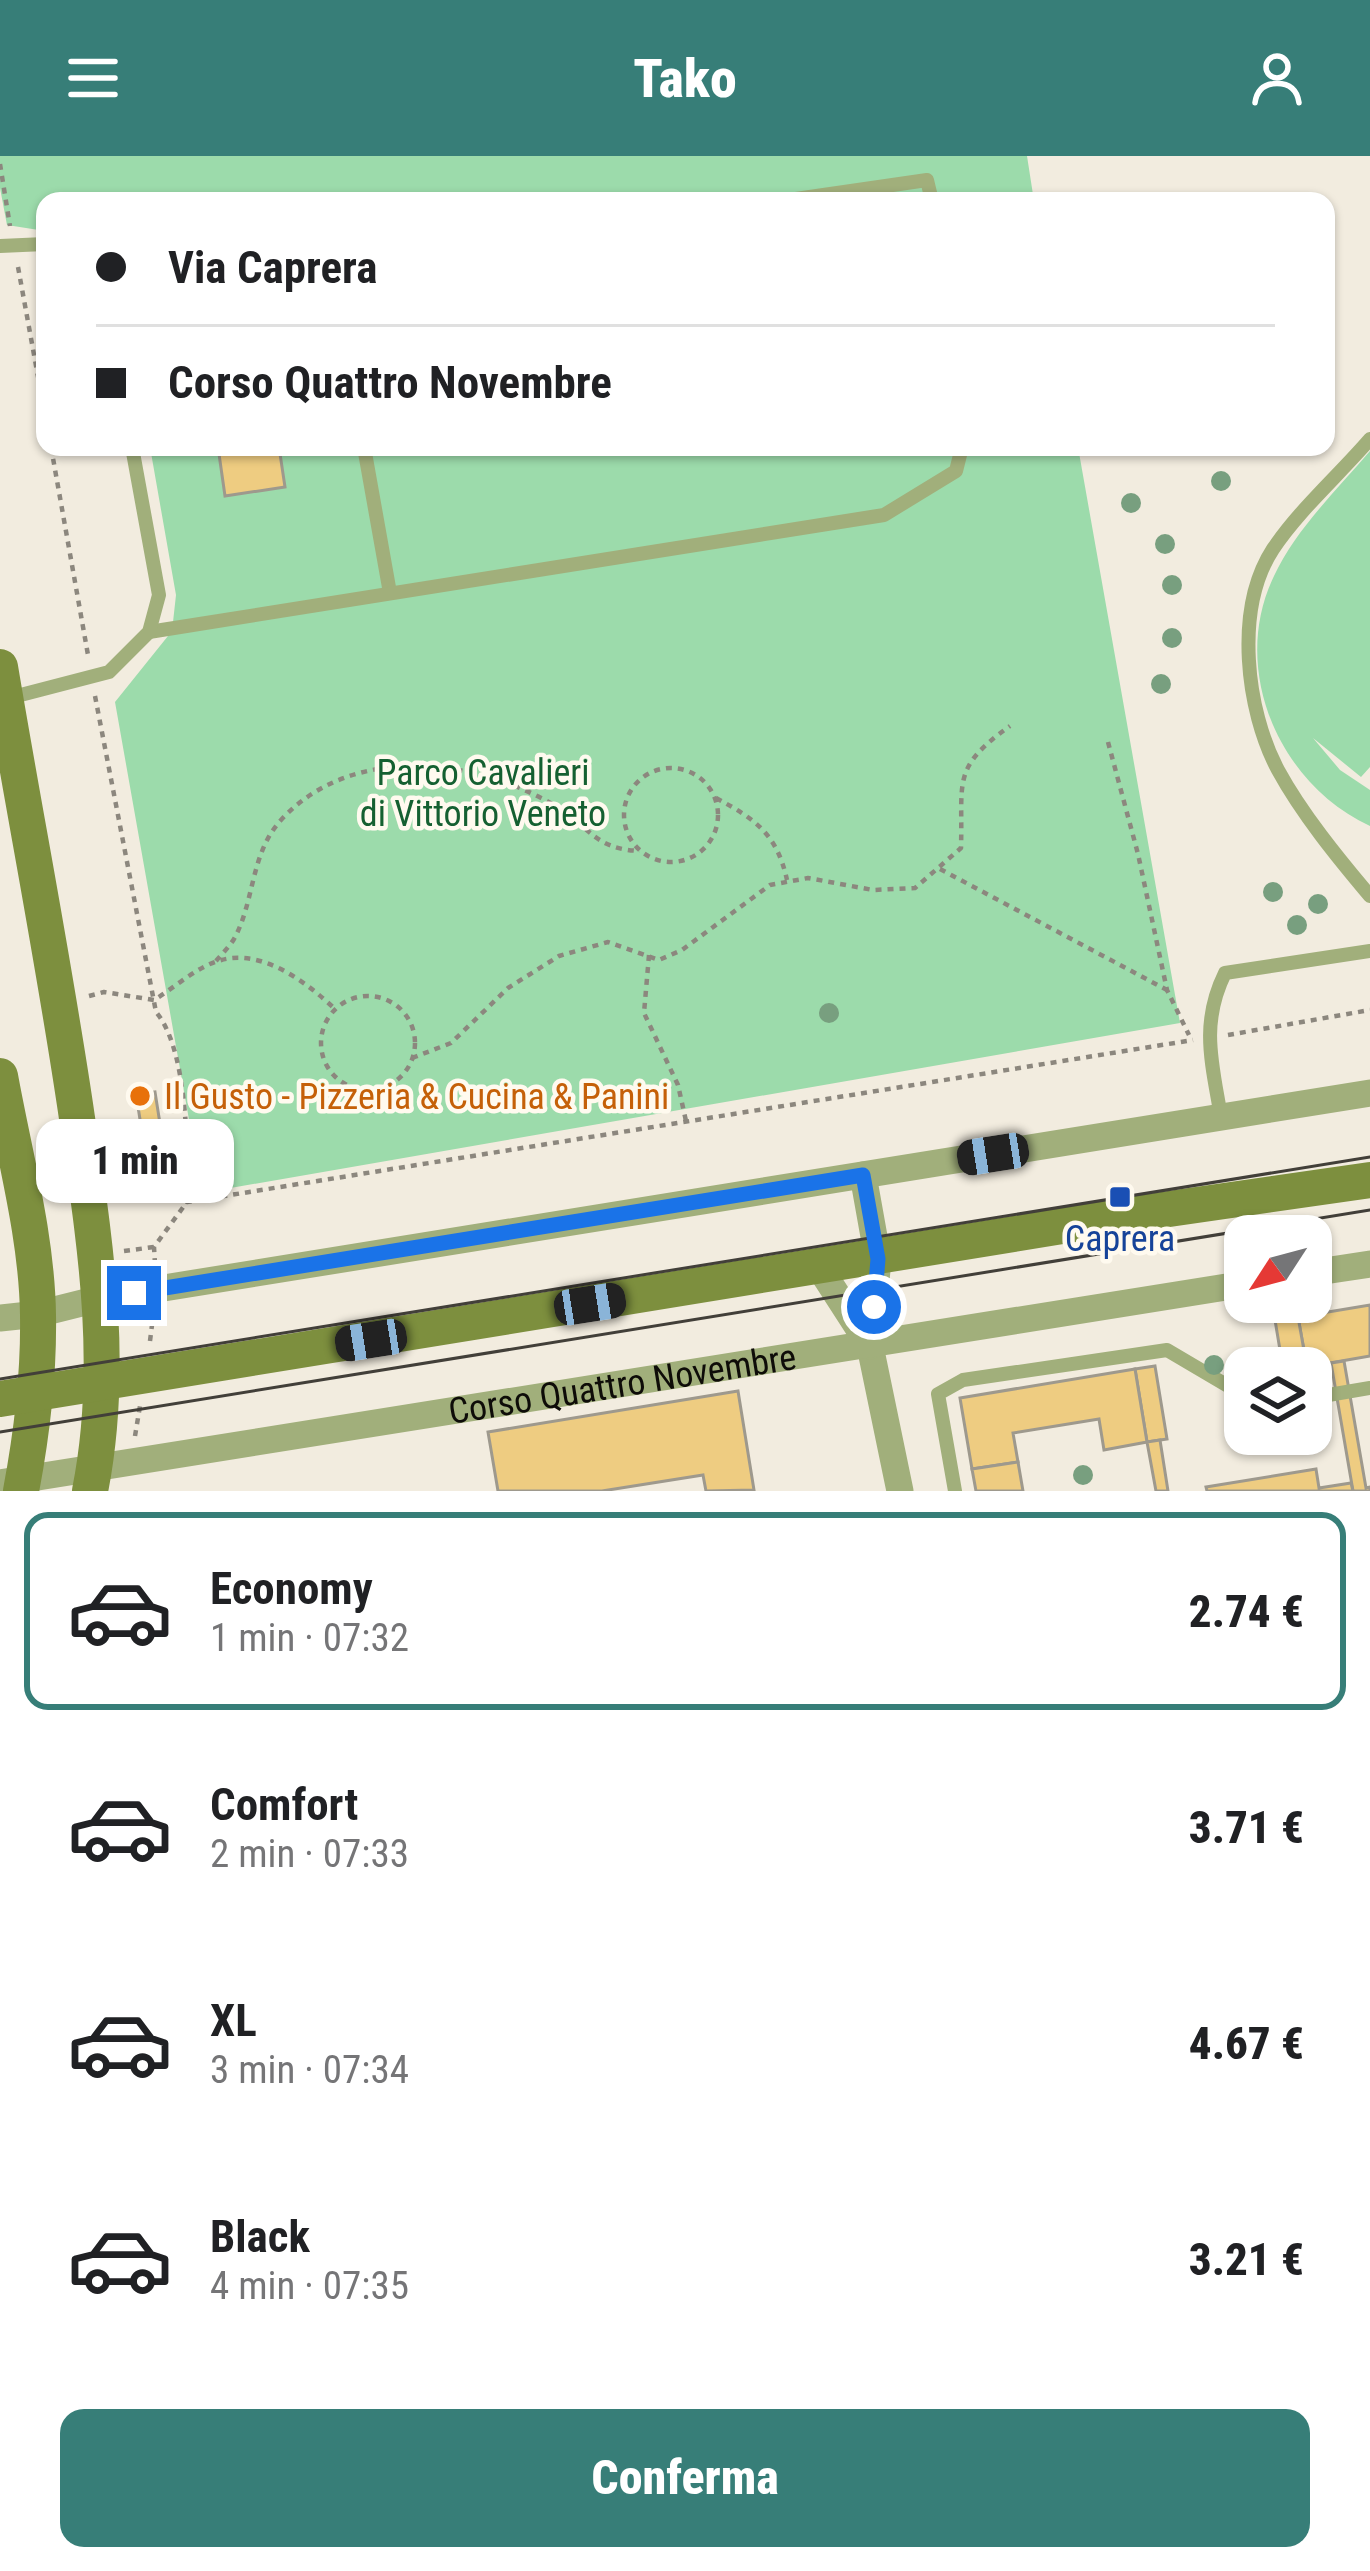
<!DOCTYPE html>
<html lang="it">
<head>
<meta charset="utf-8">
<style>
	body { margin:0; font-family:"Roboto Condensed",sans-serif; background:#f2f2f2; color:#202124; height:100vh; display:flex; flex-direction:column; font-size:45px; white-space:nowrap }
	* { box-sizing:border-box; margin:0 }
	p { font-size:39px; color:#757577 }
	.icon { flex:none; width:66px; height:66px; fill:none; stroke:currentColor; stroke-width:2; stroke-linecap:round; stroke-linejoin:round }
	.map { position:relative; height:1335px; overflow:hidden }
	.panel { display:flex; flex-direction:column; background:#fff; flex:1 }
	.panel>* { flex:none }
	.top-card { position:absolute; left:36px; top:36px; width:1299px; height:264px; border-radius:24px; box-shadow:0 3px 9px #0004; display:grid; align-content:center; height:264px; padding:0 60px; background:#fff }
	.needle { width:78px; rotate:234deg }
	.buttons { position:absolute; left:1224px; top:1059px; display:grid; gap:24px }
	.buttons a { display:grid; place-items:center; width:108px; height:108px; border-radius:24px; background:#fff; box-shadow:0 3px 9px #0004; font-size:60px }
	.end { position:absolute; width:54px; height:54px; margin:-27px; border:15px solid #1a73e8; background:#fff; box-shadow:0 0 0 6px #fff }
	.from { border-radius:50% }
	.bubble { position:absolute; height:84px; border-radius:24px; background:#fff; box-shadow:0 3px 9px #0004; font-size:39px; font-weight:800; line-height:84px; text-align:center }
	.car { position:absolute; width:36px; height:72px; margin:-36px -18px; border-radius:15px; box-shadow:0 0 9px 3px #0007; background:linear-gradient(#222 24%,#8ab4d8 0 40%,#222 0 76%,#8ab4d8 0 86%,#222 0) }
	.top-card b { display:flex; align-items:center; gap:42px; height:114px; font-size:45px }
	.top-card b+b { border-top:3px solid #e0e0e0 }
	.top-card i { width:30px; height:30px; background:#202124 }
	ul { padding:21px 0 0; list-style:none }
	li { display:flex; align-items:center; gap:36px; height:198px; margin:0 24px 18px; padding:0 36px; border:6px solid transparent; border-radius:24px }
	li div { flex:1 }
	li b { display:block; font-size:45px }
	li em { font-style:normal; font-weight:800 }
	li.active { border-color:#377e78 }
	li>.icon { width:108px; height:108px; stroke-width:1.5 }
	.button { display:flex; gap:24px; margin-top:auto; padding:24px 60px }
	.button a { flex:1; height:138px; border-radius:24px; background:#377e78; color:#fff; font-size:48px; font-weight:800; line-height:138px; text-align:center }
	header { display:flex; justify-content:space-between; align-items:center; height:156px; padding:0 60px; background:#377e78; color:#fff; font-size:54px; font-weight:800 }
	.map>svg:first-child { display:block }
	.green { fill:#9cdbab }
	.building { fill:#eecc81; stroke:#9e998d; stroke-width:3 }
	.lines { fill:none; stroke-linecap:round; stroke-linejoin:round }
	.path { stroke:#8c877e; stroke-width:4.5; stroke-dasharray:6 6; stroke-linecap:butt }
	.lane { stroke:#a1af7b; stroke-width:14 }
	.street { stroke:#a1af7b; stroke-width:27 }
	.secondary { stroke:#7d8f3e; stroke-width:36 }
	.tram { stroke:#423f39; stroke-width:3 }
	.tree { fill:#789f7f }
	.route { stroke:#1a73e8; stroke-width:15 }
	.food-dot { fill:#e8710a; stroke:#fffaef; stroke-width:4.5 }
	.transit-dot { fill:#1a4fb4; stroke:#fffaef; stroke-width:4.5 }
	.labels { text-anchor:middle; stroke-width:9; stroke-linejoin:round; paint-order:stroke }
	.park-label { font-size:36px; fill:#156031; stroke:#fffaef }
	.food-label { font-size:36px; fill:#c56008; stroke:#fffaef; text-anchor:start }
	.transit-label { font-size:36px; fill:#164399; stroke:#fffaef }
	.street-label { font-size:36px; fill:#0e0c08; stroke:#fffaef }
</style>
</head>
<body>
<header><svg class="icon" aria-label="menu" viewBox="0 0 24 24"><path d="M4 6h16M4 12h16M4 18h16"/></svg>Tako<svg class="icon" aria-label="person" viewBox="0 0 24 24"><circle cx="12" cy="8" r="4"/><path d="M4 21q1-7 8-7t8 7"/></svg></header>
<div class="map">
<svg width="1370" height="1335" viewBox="0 0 1370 1335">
	<rect width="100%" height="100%" fill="#f2ecdf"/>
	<g class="green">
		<path d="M0,0H1027L1034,45H45V75L7,69L0,32Z"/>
		<path d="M150,291H1078L1180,867L202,1037L115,546L172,475L176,439Z"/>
		<path d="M1370,295V611L1361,621L1313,582L1340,614L1370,634V670C1279,628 1229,513 1274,420C1296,373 1336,335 1370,295Z"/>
	</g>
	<g class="building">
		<path d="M218,291H279L285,331L225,340Z"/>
		<path d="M155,936L161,974L142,976L136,938Z"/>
		<path d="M1370,1149V1200L1307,1211L1298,1161Z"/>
		<path d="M1298,1161L1307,1211L1283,1212L1275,1164Z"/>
		<path d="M1344,1205L1366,1332L1370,1331V1335H1353L1331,1207Z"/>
		<path d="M1155,1210L1167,1283L1147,1286L1135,1213Z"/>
		<path d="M1135,1213L1147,1286L1104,1294L1099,1263L1013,1277L1018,1306L972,1313L960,1242Z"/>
		<path d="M738,1235L754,1334L706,1335L703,1319L602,1335H498L488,1276Z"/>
		<path d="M1160,1284L1168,1335H1156L1147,1286Z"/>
		<path d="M1018,1306L1023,1335H976L972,1313Z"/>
		<path d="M1316,1313L1319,1332L1351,1327L1353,1335H1207L1206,1331Z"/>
	</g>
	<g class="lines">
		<g class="path">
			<path d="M0,8L10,70"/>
			<path d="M18,111L45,259"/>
			<path d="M51,291L88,499"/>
			<path d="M95,540L156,856C188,894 188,996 187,1046L1193,884"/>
			<path d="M1108,586L1138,698L1167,834L1189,879"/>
			<circle cx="671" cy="659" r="47"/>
			<path d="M716,642C755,663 777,678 787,724"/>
			<path d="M940,713L1167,834"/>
			<path d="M649,799L644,857L678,929L686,965"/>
			<path d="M216,805C222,798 229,791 234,783C255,745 250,698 281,664C351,588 472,601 554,649C590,670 593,693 640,695"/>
			<path d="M89,840L104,836L154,844C174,832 197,811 218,805C261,791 306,826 335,853"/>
			<circle cx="368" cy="887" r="47"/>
			<path d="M1228,879L1370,854"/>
			<path d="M412,902L451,887L508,832L559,800L608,786L659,804L682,794L770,729L808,722L873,734L915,732L961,692C963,625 951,612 1010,570"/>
			<path d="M124,1095L154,1091"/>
			<path d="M155,1108L154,1091L187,1046"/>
			<path d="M150,1185L153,1161"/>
			<path d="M135,1280L140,1250"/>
		</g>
		<g class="lane">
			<path d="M782,45L927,24L932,45"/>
			<path d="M0,90L45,88"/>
			<path d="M1370,283C1339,319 1299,354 1273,393C1234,453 1246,554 1278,614C1302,658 1338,702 1370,740"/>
			<path d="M364,291L390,437"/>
			<path d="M149,476L884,359L956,315L962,291"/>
			<path d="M9,542L109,516L149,476L159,439L132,291"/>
			<path d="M1221,961C1212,907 1200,868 1225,817L1370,795"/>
			<path d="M1311,1242L1370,1232"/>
			<path d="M955,1335L938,1238L963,1224L1167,1194L1245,1240"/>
		</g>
		<g class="street">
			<path d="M863,1019L878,1103L870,1190L900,1335"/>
			<path d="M819,1111L870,1190"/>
			<path d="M1311,1117L1370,1108"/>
			<path d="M0,1162L38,1158L102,1142L1370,937"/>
			<path id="s1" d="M0,1327L1245,1128"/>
		</g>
		<g class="secondary">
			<path d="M0,511C25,661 55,811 77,962C95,1087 115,1209 90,1335"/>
			<path d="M0,920C14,998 37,1080 38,1159C39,1218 32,1277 21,1335"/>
			<path d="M0,1243L1148,1056L1370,1024"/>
		</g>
		<g class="tram">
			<path d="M0,1223L1370,1001"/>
			<path d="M0,1276L1370,1054"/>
		</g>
	</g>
	<g class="tree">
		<circle cx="1221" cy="325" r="10"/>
		<circle cx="1131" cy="347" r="10"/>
		<circle cx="1165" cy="388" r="10"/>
		<circle cx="1172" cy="429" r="10"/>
		<circle cx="1172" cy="482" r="10"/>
		<circle cx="1161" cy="528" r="10"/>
		<circle cx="1273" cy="736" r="10"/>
		<circle cx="1318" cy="748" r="10"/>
		<circle cx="1297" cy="769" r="10"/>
		<circle cx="829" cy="857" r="10"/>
		<circle cx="1214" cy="1209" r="10"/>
		<circle cx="1083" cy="1319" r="10"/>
	</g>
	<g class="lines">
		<path class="route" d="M134,1137L863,1019L878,1103L874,1151"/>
	</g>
	<circle class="food-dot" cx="140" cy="940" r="12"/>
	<rect class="transit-dot" x="1108" y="1029" width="24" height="24" rx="6"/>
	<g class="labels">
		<g class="park-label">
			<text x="483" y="629">Parco Cavalieri<tspan x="483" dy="41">di Vittorio Veneto</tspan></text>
		</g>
		<g class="food-label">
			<text x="164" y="953">Il Gusto - Pizzeria &amp; Cucina &amp; Panini</text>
		</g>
		<g class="transit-label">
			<text x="1120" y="1095">Caprera</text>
		</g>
		<g class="street-label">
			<text dy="13" stroke="none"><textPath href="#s1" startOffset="630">Corso Quattro Novembre</textPath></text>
		</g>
	</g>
</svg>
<div class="buttons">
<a><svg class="needle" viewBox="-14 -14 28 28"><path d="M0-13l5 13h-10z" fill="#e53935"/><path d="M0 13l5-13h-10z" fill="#757577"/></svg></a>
<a><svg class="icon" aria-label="layers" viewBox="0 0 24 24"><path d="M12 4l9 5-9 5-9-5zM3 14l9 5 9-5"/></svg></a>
</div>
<i class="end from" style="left:874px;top:1151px"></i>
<i class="end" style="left:134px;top:1137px"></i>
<div class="bubble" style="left:36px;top:963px;width:198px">1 min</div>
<i class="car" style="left:993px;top:998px;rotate:261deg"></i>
<i class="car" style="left:590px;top:1148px;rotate:81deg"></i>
<i class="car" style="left:371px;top:1184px;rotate:261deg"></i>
<div class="top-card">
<b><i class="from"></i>Via Caprera</b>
<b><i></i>Corso Quattro Novembre</b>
</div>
</div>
<section class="panel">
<ul>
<li class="active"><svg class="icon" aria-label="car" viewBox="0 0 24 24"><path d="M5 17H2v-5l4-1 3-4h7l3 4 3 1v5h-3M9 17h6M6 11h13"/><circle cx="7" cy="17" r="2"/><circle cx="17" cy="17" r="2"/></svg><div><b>Economy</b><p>1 min · 07:32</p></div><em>2.74 €</em></li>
<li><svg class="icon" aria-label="car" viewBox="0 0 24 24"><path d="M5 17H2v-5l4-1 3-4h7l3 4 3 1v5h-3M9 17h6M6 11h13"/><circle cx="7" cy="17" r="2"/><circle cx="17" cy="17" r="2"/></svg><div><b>Comfort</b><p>2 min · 07:33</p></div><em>3.71 €</em></li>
<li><svg class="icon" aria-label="car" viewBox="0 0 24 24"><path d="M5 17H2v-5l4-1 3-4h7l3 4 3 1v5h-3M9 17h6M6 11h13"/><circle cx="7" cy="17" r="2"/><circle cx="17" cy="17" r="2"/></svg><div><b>XL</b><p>3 min · 07:34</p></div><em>4.67 €</em></li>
<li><svg class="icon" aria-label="car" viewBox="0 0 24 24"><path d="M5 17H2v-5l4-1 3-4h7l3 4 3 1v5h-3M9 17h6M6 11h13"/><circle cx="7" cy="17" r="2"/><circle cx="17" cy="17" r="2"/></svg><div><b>Black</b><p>4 min · 07:35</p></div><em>3.21 €</em></li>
</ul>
<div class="button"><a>Conferma</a></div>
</section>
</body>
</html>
